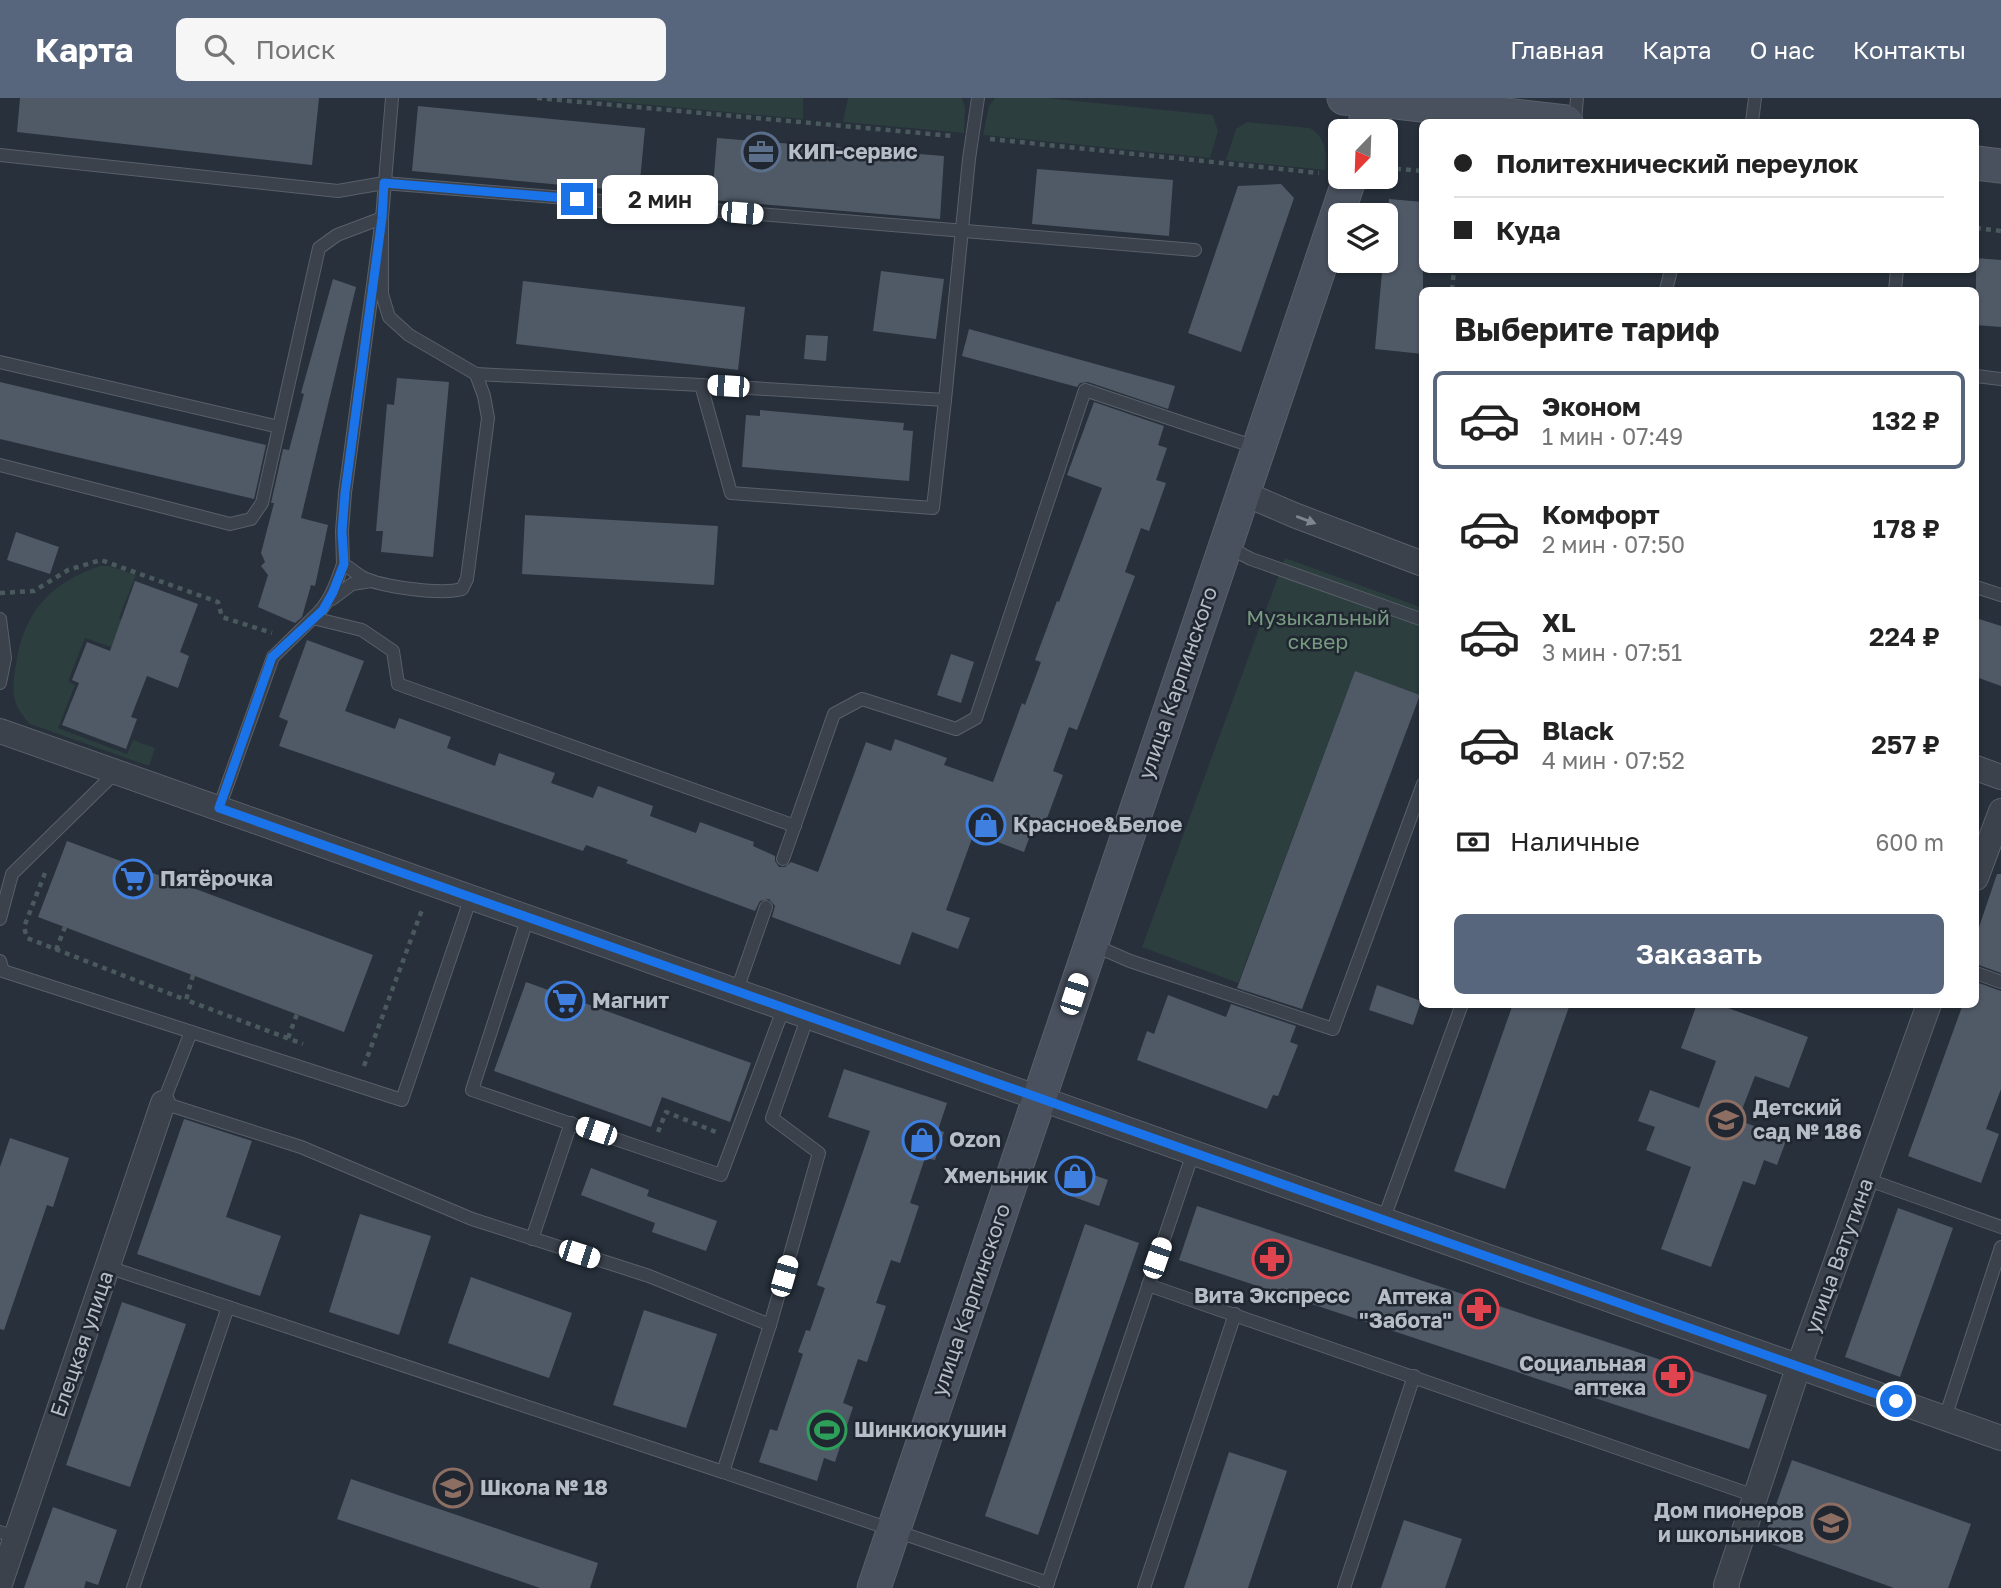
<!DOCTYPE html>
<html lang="ru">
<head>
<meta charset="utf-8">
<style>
	body { margin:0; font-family:"Golos Text",sans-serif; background:#f6f6f6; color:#222; height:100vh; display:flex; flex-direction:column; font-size:26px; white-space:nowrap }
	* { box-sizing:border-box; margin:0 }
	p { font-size:23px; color:#767676 }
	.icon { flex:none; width:38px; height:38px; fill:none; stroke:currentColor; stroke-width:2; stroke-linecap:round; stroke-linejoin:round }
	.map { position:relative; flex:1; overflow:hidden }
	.panel { position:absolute; left:1419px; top:189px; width:560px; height:721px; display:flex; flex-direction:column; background:#fff; border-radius:10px; box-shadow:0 2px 5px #0004 }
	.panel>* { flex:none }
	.hud { position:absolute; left:1419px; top:21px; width:560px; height:154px; border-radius:10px; box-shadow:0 2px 5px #0004; display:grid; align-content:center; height:154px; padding:0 35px; background:#fff }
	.needle { width:46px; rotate:203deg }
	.fabs { position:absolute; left:1328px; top:21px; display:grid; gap:14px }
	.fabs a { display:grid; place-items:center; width:70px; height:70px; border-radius:10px; background:#fff; box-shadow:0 2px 5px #0004; font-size:35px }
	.end { position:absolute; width:32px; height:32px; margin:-16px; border:9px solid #1a73e8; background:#fff; box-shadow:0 0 0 4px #fff }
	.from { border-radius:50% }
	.bubble { position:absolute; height:49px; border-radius:10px; background:#fff; box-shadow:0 2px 5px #0004; font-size:23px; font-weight:600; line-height:49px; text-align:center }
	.car { position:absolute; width:21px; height:42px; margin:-21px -10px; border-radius:9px; box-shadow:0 0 5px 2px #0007; background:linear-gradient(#fff 24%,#345 0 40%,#fff 0 76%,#345 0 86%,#fff 0) }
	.hud b { display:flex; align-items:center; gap:24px; height:66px; font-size:26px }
	.hud b+b { border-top:2px solid #e0e0e0 }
	.hud i { width:18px; height:18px; background:#222 }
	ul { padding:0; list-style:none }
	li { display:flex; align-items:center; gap:21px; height:98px; margin:0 14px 10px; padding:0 21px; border:4px solid transparent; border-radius:10px }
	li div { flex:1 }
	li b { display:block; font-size:26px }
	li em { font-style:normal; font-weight:600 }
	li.on { border-color:#57667d }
	li>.icon { width:63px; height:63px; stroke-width:1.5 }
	h2 { padding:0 35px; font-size:32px; line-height:84px }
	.pay { display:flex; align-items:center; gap:18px; height:77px; padding:0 35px; font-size:26px }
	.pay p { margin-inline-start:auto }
	.cta { display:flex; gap:14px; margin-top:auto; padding:14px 35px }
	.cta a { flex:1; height:80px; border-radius:10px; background:#57667d; color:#fff; font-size:28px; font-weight:600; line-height:80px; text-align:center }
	header { display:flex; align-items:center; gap:42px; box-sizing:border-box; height:98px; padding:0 35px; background:#57667d; color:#fff }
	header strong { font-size:33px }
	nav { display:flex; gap:38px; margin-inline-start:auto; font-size:24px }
	.search { width:490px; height:63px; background:#f6f6f6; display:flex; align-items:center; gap:18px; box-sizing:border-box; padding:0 24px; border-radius:10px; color:#767676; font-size:26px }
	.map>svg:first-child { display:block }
	.green { fill:#2c3e3e }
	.building { fill:#505a67 }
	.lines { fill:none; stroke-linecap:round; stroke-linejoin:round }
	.lane-casing { stroke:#59606a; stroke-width:14 }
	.street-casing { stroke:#59606a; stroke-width:26 }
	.secondary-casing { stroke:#59606a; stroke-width:35 }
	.path { stroke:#49595c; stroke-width:4.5; stroke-dasharray:5 5; stroke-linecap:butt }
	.lane { stroke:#3b424c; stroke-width:12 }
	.street { stroke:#3b424c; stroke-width:24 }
	.secondary { stroke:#49515e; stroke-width:33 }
	.oneway { fill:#7f8690 }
	.route { stroke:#1a73e8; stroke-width:9 }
	.labels { text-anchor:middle; stroke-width:5; stroke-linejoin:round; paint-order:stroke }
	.poi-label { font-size:21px; font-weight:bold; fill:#b7bdc7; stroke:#202731; text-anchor:start }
	.park-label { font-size:21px; fill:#779a80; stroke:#202731 }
	.street-label { font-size:21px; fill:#b7bdc7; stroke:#202731 }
</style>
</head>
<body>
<header>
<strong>Карта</strong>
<div class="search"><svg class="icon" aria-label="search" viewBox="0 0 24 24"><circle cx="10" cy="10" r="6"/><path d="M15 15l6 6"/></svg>Поиск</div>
<nav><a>Главная</a><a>Карта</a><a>О нас</a><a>Контакты</a></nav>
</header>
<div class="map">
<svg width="2001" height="1490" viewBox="0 0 2001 1490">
	<rect width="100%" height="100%" fill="#27303b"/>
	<g class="green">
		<path d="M574,0H803V21Z"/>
		<path d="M848,0H962L965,10L964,35L843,24Z"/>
		<path d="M995,0H1047L1213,17L1218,33L1210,60L983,37L989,8Z"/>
		<path d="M1247,24L1310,30C1326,40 1327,55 1325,72L1226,62L1236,31Z"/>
		<path d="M1285,460L1423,510V588L1420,597L1355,573L1238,885L1142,849Z"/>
		<path d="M100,468H109L136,477L119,520L124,523L114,550L85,540L68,583L75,587L58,630L127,656L133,642L155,650L149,668L30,626C10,605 12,592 16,566C24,514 50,485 100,468Z"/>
	</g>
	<g class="building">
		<path d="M20,0H319L312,67L17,34Z"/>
		<path d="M418,8L645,30L639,94L412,73Z"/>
		<path d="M717,40L944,58L940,121L712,102Z"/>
		<path d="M1037,71L1173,82L1169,138L1032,126Z"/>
		<path d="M1281,86L1294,100L1241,254L1188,235L1238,88Z"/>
		<path d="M1389,101L1423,104V256L1375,251L1383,163H1386Z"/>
		<path d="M1976,160L2001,162V229L1976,227Z"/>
		<path d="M881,173L944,181L936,241L873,233Z"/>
		<path d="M333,181L356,189L301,420L328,427L315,488L311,487L302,519L295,525L258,509L268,477L261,468L265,464L261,455L274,405H271L283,351L289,352L304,296L301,295Z"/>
		<path d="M523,183L745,209L738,272L516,246Z"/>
		<path d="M969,231L1175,288L1168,311L1088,284L1080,285L1077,289L962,258Z"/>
		<path d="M806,237L828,238L826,263L804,261Z"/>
		<path d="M397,280L449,284L433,459L381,454L383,433H376L387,306L394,307Z"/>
		<path d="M0,284L266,347L254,401L0,341Z"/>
		<path d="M1094,304L1164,328L1158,347L1167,350L1156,382L1166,385L1149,433L1141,430L1125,474L1135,478L1077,632L1069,629L1053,673L1063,677L1043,731L1034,727L1024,754L974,735L946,812L970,820L958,851L912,834L900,867L772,819L775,808L769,801L760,803L755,813L626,765L628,762L586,747L583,753L279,648L288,623L279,619L307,542L364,563L345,613L395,631L399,620L451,639L447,650L495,668L499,655L555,675L551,685L593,700L598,688L653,708L650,718L696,735L700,724L754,744L753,748L775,758V763L779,769H785L791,764L818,774L866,644L891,653L895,641L947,660L944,667L993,684L1022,605L1025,607L1041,564L1035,562L1057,503L1059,504L1102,390L1067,377Z"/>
		<path d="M760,312L904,325L903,332L913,333L909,383L742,369L746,317L760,318Z"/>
		<path d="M525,417L718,428L714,487L522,476Z"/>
		<path d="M16,434L59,449L50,476L7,462Z"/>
		<path d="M135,483L198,506L180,554L189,558L178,590L147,578L131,619L137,621L126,651L62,627L79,585L72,582L87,544L110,553Z"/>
		<path d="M1976,520L2001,528V588L1976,579Z"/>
		<path d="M951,556L974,564L961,605L937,597Z"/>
		<path d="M1355,573L1420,597L1302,911L1237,890Z"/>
		<path d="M67,743L373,857L344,934L38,819Z"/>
		<path d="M1997,776H2001V875L1976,866V838Z"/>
		<path d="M526,884L751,965L730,1024L662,999L651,1029L494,973Z"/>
		<path d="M1976,884L2001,893V991L1986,1031L1999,1036L1981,1085L1908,1058L1963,906H1976Z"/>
		<path d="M1377,887L1421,903L1413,927L1369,912Z"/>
		<path d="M1168,897L1226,919L1231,906L1296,928L1290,944L1298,947L1278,998L1273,997L1267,1011L1137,962L1147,933L1154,936Z"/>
		<path d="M1513,906H1570L1505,1091L1454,1073Z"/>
		<path d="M1697,906H1717L1808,939L1789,990L1755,978L1738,1022L1787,1040L1777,1067L1764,1062L1755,1087L1743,1083L1711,1169L1661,1151L1691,1069L1646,1052L1655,1029L1638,1023L1650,992L1699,1010L1716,963L1681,950Z"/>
		<path d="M844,971L947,1005L938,1032L944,1034L935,1062L925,1060L910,1105L919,1108L900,1165L891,1162L876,1205L886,1208L867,1264L858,1261L843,1305L853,1309L835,1364L824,1360L817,1383L759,1364L770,1331L777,1333L803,1256L798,1254L806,1232L810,1233L825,1190L817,1187L870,1033L828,1019Z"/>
		<path d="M184,1021L252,1043L226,1119L281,1138L260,1198L137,1156Z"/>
		<path d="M10,1040L69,1060L53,1109L47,1107L4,1232L0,1231V1069Z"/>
		<path d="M1071,1069L1108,1082L1099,1108L1062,1095Z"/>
		<path d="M591,1070L649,1092L647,1098L717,1123L706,1153L652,1134L655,1125L581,1097Z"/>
		<path d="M1197,1108L1767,1297L1749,1351L1179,1162Z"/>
		<path d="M1898,1110L1953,1130L1900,1279L1845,1259Z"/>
		<path d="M360,1116L431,1138L399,1237L329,1214Z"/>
		<path d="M1085,1126L1139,1145L1038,1437L985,1418Z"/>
		<path d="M471,1179L572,1215L549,1280L448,1245Z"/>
		<path d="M122,1204L186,1226L130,1389L66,1367Z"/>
		<path d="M644,1212L717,1236L686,1330L613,1307Z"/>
		<path d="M1229,1354L1287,1373L1248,1490H1184Z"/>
		<path d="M1792,1362L1971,1426L1948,1490H1894L1763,1443Z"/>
		<path d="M351,1381L598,1465L590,1490H540L337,1421Z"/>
		<path d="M53,1409L117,1432L98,1487L86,1483L84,1490H24Z"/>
		<path d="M1404,1422L1462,1441L1445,1490H1381Z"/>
	</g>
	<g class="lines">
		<defs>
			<g id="lane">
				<path d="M1575,24L1577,0"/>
				<path d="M1752,24L1755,0"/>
				<path d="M0,57L338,93L384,85L1195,152"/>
				<path d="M382,120L345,395L342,433L343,466C350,470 356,475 362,479C381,489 442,497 462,491L467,481L488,320L484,298L476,276L409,237L389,219L382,196V120L392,0"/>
				<path d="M1666,192L1671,172"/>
				<path d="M1895,192L1897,172"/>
				<path d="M0,264L279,329"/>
				<path d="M476,276L701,287L731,395L933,410L945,302"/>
				<path d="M1976,278L2001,281"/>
				<path d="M701,287L945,302L969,61L978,0"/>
				<path d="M0,367L230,426L251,421L262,405L319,150L337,137L382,120"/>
				<path d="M1226,448L1251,461L1423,522"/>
				<path d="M1976,489L2001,497"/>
				<path d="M332,501L352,486L371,483"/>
				<path d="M313,520C330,505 336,486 343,466"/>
				<path d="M0,521L5,560L0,585"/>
				<path d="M219,710L273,559L313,520L362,532L393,553L398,586L795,728"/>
				<path d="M783,761L834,616L862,601L956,631L976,620L1085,292L1258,350"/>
				<path d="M528,819L472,992L721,1077L784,909"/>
				<path d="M0,821L12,776L116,674"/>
				<path d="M1091,846L1130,863L1333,931L1423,686"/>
				<path d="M0,863L3,873L402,1002L471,799"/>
				<path d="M1976,875L2001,884"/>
				<path d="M737,892L766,809"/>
				<path d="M808,918L772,1020L819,1055L770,1227L723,1374L1048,1485"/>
				<path d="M191,934L163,1005L301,1049L472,1121L649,1178L770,1227"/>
				<path d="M1866,1081L2001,1129"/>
				<path d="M1383,1123L1462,906"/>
				<path d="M532,1141L571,1025"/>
				<path d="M108,1169L723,1374"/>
				<path d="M1148,1187L1755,1398"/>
				<path d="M1945,1320L2001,1149"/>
				<path d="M0,1434L17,1440"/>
				<path d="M133,1490L228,1209"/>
				<path d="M1046,1490L1193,1055"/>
				<path d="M1144,1490L1235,1216"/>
				<path d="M1344,1490L1414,1278"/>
			</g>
			<g id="street">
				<path d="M1243,395L1294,417L1423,466"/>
				<path d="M0,633L2001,1340"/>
				<path d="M1976,670L2001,679"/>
				<path d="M1976,780L2001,713"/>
				<path d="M0,1486L163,1005"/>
				<path d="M1727,1490L1726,1487L1798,1270L1929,906"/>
			</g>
			<g id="secondary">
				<path d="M1344,0L1388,3L1566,24"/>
				<path d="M1363,33L1371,3"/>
				<path d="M1976,65L2001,68"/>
				<path d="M874,1490L1350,79"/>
			</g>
		</defs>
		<use href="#lane" class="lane-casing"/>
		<use href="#street" class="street-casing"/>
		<use href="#secondary" class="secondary-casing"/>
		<g class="path">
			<path d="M537,0L953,38"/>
			<path d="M990,41L1319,75"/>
			<path d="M1386,70L1423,73"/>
			<path d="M1976,130L2001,133"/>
			<path d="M1452,192L1454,172"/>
			<path d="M0,495L34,493L68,472L101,462L218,504L222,519L272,535"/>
			<path d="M45,775L24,829L27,840L186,902"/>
			<path d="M56,852L65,829"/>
			<path d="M193,877L186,902L303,946"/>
			<path d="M288,940L297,916"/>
			<path d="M364,968L423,809"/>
			<path d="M658,1034L666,1014L716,1034"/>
		</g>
		<use href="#lane" class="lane"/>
		<use href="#street" class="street"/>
		<use href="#secondary" class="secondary"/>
	</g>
	<defs><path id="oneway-solid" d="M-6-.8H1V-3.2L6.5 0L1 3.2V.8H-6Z" transform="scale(1.75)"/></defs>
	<use class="oneway" href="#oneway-solid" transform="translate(1306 422) rotate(21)"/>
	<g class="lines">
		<path class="route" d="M577,101L384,85L382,120L345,395L342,433L344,466L333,494L323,512L272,559L219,710L1896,1303"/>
	</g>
	<defs>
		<symbol id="office-ring" viewBox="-11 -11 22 22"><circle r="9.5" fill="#202731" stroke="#5c6f8a" stroke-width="1.5"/><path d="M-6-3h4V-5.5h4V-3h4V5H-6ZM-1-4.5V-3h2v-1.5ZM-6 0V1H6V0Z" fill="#5c6f8a"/></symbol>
		<symbol id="shop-ring" viewBox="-11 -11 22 22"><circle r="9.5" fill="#202731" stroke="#3f7fe0" stroke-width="1.5"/><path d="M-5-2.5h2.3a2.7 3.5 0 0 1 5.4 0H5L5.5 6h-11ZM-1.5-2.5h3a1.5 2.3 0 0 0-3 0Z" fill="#3f7fe0"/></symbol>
		<symbol id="supermarket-ring" viewBox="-11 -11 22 22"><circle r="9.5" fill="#202731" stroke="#3f7fe0" stroke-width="1.5"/><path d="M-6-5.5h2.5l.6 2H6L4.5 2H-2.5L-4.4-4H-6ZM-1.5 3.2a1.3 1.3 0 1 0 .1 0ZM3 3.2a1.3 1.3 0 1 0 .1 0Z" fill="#3f7fe0"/></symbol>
		<symbol id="school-ring" viewBox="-11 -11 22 22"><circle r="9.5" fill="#202731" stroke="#8d6e63" stroke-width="1.5"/><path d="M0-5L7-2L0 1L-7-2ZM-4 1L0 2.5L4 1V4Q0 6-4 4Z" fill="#8d6e63"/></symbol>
		<symbol id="pharmacy-ring" viewBox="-11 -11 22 22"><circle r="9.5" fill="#202731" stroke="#e0444e" stroke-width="1.5"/><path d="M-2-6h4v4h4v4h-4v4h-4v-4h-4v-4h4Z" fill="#e0444e"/></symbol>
		<symbol id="stadium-ring" viewBox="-11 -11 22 22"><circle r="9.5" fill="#202731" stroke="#2e9e5b" stroke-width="1.5"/><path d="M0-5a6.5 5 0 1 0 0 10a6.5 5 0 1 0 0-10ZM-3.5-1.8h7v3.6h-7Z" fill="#2e9e5b"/></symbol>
	</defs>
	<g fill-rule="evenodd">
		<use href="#office-ring" x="739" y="32" width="44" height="44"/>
		<use href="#shop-ring" x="964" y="705" width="44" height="44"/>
		<use href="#supermarket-ring" x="111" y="759" width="44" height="44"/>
		<use href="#supermarket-ring" x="543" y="881" width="44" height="44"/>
		<use href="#school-ring" x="1704" y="1000" width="44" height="44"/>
		<use href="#shop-ring" x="900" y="1020" width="44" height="44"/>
		<use href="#shop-ring" x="1053" y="1056" width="44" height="44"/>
		<use href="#pharmacy-ring" x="1250" y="1139" width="44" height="44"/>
		<use href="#pharmacy-ring" x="1457" y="1189" width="44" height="44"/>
		<use href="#pharmacy-ring" x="1651" y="1256" width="44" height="44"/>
		<use href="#stadium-ring" x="805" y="1310" width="44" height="44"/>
		<use href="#school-ring" x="431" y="1368" width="44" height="44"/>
		<use href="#school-ring" x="1809" y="1403" width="44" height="44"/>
	</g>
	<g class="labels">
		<g class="poi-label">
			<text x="788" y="61">КИП-сервис</text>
			<text x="1013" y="734">Красное&amp;Белое</text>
			<text x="160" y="788">Пятёрочка</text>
			<text x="592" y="910">Магнит</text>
			<text x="1753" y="1017">Детский<tspan x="1753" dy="24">сад № 186</tspan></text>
			<text x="949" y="1049">Ozon</text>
			<text x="1048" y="1085" text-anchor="end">Хмельник</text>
			<text x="1272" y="1205" text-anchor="middle">Вита Экспресс</text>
			<text x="1452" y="1206" text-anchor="end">Аптека<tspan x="1452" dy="24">"Забота"</tspan></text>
			<text x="1646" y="1273" text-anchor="end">Социальная<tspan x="1646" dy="24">аптека</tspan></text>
			<text x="854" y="1339">Шинкиокушин</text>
			<text x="480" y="1397">Школа № 18</text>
			<text x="1804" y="1420" text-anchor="end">Дом пионеров<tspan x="1804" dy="24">и школьников</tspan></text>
		</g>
		<g class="park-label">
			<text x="1318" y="527">Музыкальный<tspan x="1318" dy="24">сквер</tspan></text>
		</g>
		<g class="street-label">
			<text transform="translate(1178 585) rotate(-71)" y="7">улица Карпинского</text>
			<text transform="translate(1839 1158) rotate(-70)" y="7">улица Ватутина</text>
			<text transform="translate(971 1202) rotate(-71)" y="7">улица Карпинского</text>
			<text transform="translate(82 1246) rotate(-71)" y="7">Елецкая улица</text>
		</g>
	</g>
</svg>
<div class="fabs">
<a><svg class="needle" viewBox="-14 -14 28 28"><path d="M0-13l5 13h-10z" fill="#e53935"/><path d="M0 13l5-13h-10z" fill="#767676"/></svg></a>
<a><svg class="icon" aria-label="layers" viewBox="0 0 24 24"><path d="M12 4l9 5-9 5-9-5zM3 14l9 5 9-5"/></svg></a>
</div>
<i class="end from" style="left:1896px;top:1303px"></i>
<i class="end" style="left:577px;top:101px"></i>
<div class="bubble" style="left:602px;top:77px;width:116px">2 мин</div>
<i class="car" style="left:742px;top:115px;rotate:95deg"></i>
<i class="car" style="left:728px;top:288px;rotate:274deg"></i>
<i class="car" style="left:1074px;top:896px;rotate:18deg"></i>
<i class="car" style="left:596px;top:1033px;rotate:289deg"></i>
<i class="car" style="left:579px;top:1156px;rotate:108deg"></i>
<i class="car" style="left:1157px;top:1160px;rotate:19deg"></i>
<i class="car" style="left:784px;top:1178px;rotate:16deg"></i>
<div class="hud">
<b><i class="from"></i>Политехнический переулок</b>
<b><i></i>Куда</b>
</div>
<section class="panel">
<h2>Выберите тариф</h2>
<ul>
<li class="on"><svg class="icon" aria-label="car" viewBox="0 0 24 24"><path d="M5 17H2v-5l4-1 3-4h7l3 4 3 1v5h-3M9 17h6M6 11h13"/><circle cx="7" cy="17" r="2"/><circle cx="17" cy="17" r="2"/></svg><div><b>Эконом</b><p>1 мин · 07:49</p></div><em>132 ₽</em></li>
<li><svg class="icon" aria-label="car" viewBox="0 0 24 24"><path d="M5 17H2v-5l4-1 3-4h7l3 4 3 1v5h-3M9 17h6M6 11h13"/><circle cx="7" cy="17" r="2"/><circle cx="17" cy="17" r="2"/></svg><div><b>Комфорт</b><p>2 мин · 07:50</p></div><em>178 ₽</em></li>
<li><svg class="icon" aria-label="car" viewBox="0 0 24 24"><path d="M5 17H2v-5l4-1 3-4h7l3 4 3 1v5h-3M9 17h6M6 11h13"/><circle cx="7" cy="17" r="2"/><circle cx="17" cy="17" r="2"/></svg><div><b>XL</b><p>3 мин · 07:51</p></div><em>224 ₽</em></li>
<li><svg class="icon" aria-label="car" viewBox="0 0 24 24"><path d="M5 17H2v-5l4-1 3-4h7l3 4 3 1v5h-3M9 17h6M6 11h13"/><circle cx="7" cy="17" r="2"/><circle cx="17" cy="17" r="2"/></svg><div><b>Black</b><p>4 мин · 07:52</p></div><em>257 ₽</em></li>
</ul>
<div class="pay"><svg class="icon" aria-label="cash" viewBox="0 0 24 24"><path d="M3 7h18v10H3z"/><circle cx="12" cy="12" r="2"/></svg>Наличные<p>600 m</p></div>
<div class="cta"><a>Заказать</a></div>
</section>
</div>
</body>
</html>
